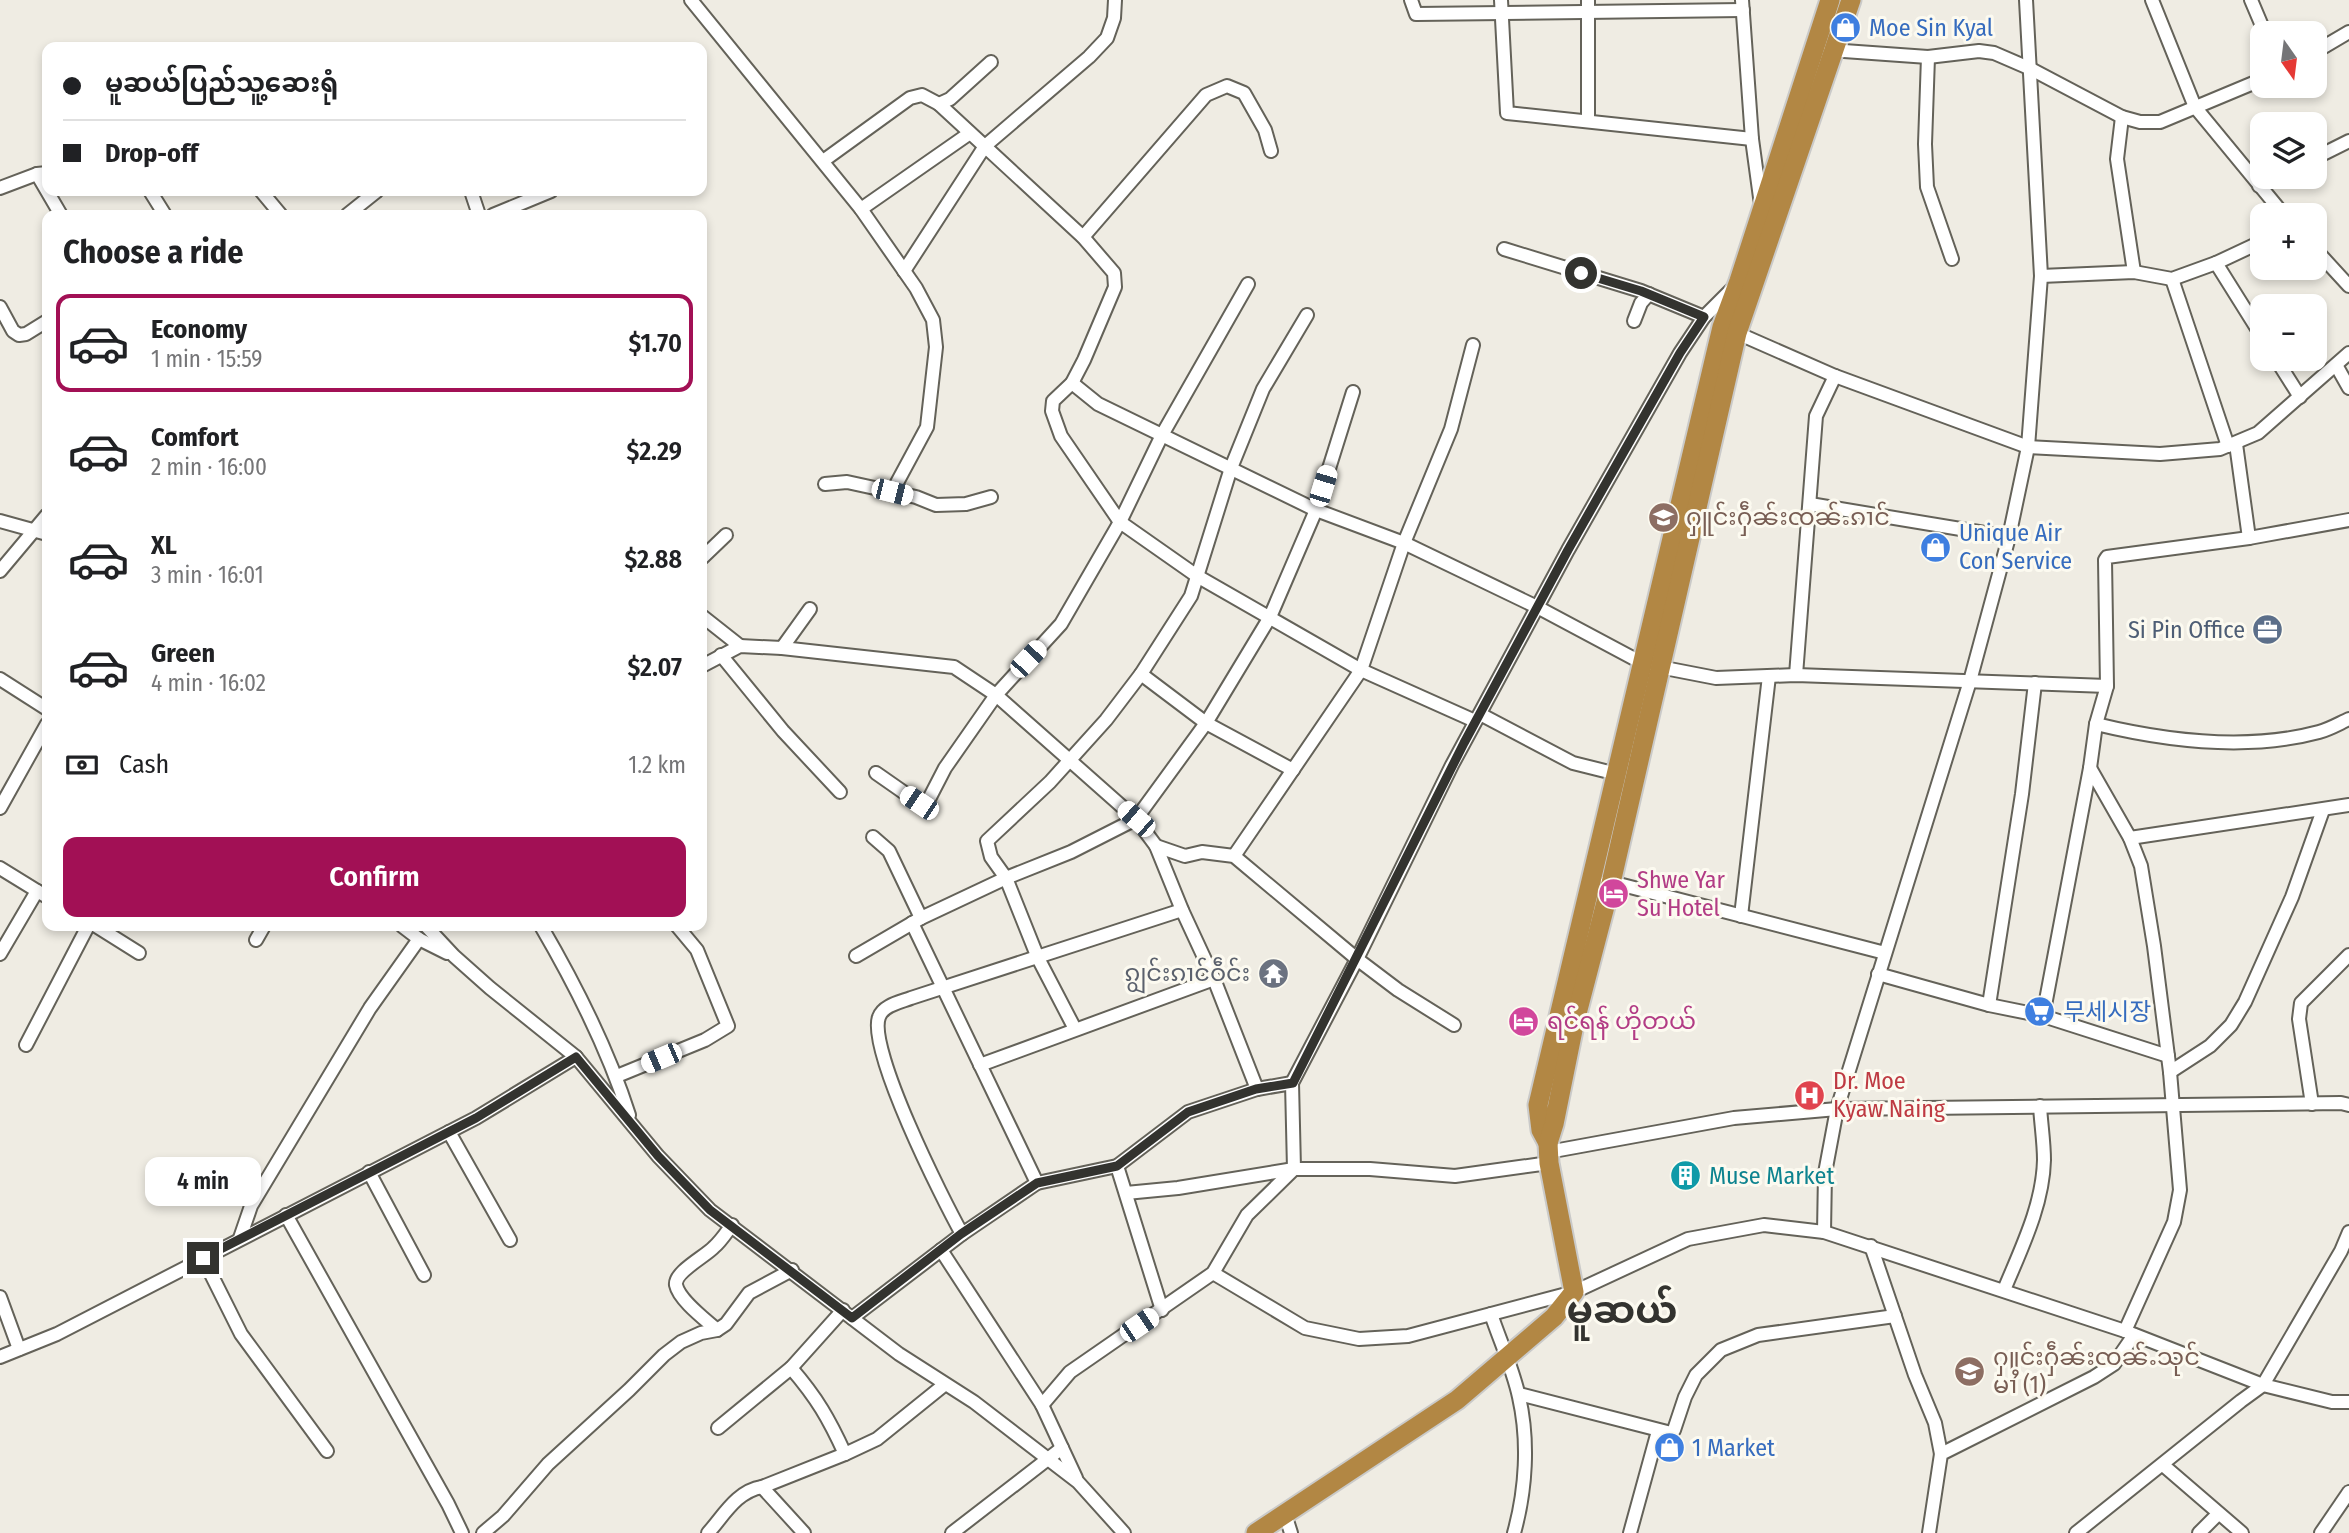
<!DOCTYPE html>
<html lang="en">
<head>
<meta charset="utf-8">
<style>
	body { margin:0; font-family:"Fira Sans Condensed","Noto Sans KR","Noto Sans Myanmar",sans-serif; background:#f2f2f2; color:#202124; height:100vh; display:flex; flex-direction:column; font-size:26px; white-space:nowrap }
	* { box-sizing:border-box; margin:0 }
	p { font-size:23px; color:#757577 }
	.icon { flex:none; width:38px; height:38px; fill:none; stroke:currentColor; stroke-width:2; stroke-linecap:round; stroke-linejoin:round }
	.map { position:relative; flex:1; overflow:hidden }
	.sheet { position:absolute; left:42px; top:210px; width:665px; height:721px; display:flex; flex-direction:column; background:#fff; border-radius:14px; box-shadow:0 4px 10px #0003 }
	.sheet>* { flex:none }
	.guide { position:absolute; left:42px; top:42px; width:665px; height:154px; border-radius:14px; box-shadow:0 4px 10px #0003; display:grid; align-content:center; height:154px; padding:0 21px; background:#fff }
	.needle { width:46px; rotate:166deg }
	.tools { position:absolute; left:2250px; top:21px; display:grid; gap:14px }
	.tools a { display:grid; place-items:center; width:77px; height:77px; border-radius:14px; background:#fff; box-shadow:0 4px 10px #0003; font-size:35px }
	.end { position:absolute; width:32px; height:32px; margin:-16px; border:9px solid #33332f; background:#fff; box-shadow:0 0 0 4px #fff }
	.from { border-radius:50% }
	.bubble { position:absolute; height:49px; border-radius:14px; background:#fff; box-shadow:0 4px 10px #0003; font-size:23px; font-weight:600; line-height:49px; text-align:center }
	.car { position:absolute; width:21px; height:42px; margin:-21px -10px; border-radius:9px; box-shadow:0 0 5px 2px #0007; background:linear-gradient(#fff 24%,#345 0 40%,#fff 0 76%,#345 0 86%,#fff 0) }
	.guide b { display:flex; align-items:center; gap:24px; height:66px; font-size:26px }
	.guide b+b { border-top:2px solid #e0e0e0 }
	.guide i { width:18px; height:18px; background:#202124 }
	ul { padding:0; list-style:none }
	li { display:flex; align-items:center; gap:21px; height:98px; margin:0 14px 10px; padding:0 7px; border:4px solid transparent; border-radius:14px }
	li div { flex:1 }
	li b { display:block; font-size:26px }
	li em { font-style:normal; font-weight:600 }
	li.selected { border-color:#a21055 }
	li>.icon { width:63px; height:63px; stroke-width:1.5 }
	h2 { padding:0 21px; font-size:32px; line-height:84px }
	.pay { display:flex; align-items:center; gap:18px; height:77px; padding:0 21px; font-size:26px }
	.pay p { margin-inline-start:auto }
	.cta { display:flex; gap:14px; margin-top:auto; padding:14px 21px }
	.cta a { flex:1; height:80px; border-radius:14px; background:#a21055; color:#fff; font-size:28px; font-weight:600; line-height:80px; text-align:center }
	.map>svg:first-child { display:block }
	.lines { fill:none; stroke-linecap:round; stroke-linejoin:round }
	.minor-casing { stroke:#646259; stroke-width:16 }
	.highway-casing { stroke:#cacac9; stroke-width:23 }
	.minor { stroke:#fff; stroke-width:12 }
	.highway { stroke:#b28744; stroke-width:19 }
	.route { stroke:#33332f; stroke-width:9 }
	.labels { text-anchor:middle; stroke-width:6; stroke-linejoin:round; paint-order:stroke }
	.shop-label { font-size:24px; fill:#366cbe; stroke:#fcfaf0; text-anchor:start }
	.education-label { font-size:24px; fill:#785e54; stroke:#fcfaf0; text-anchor:start }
	.service-label { font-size:24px; fill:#4e5e75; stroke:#fcfaf0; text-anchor:end }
	.hotel-label { font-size:24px; fill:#b23c85; stroke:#fcfaf0; text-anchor:start }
	.worship-label { font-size:24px; fill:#5b616d; stroke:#fcfaf0; text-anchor:end }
	.health-label { font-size:24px; fill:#be3a42; stroke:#fcfaf0; text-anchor:start }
	.culture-label { font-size:24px; fill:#0d838f; stroke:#fcfaf0; text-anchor:start }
	.town-label { font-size:38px; font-weight:bold; fill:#33332f; stroke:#fcfaf0 }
</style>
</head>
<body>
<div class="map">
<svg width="2349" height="1533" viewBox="0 0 2349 1533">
	<rect width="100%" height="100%" fill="#efece3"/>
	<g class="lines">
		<defs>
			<g id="minor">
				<path d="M691,0L861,209L916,288L933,320L936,347L927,427L892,492"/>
				<path d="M1411,0L1416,14L1743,10"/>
				<path d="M1501,0L1507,113L1752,139"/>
				<path d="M1588,0V121"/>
				<path d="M1742,0L1752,139L1761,205"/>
				<path d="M2152,0L2195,107L2284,215"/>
				<path d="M2251,0L2265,33"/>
				<path d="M1830,50L1928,57L1979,51L1994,53L2031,69L2122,117L2140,122H2160L2263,79"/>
				<path d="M2315,52L2349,32"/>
				<path d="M1928,57L1925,144L1927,187L1952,259"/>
				<path d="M939,104L1083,237L1114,273L1115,287L1084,360L1072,383L1053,401L1052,411L1061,436L1120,522L1197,576L1361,670L1475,721"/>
				<path d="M2122,117L2117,159L2134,272"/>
				<path d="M2315,158L2349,141"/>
				<path d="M823,161L910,98L922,95L939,104L950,99L991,62"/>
				<path d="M37,174L61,215"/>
				<path d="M2259,186L2277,177"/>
				<path d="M0,188L37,174L47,173"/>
				<path d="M150,191L165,215"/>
				<path d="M261,191L281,215"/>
				<path d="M471,191L479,215"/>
				<path d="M861,209L970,133"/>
				<path d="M347,215L377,191"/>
				<path d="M493,215L551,191"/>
				<path d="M1083,237L1206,95L1227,86L1244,93L1265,130L1271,151"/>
				<path d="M1504,249L1641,291L1704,317"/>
				<path d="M2315,249L2349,286"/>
				<path d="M2216,263L2263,338"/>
				<path d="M904,271L985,146L1089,57L1107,38L1114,18L1115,0"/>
				<path d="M2041,276L2134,272L2172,279L2216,263L2263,241"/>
				<path d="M2172,279L2228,446"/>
				<path d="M0,307L13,331L19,335L26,334L47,321"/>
				<path d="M1634,321L1641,303L1649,294"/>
				<path d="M1737,333L1835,376L2028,447L2160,454L2220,449L2258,433L2349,353"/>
				<path d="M2276,359L2300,397"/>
				<path d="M2336,365L2349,388"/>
				<path d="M1072,383L1098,404L1316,510L1404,543L1539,608L1644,664L1716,678L1796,675L2107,686"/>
				<path d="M2236,444L2249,538"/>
				<path d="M825,484L847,482L916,497L936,505L966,504L991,497"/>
				<path d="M1810,504L2009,537"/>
				<path d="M0,521L47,534"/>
				<path d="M702,558L726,535"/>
				<path d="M0,571L47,515"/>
				<path d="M702,616L740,646"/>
				<path d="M782,648L810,609"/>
				<path d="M721,655L783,731L840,792"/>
				<path d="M702,666L740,646L782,648L954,667L996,695L1136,819L1156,846L1182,910L1214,979L1257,1089"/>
				<path d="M1141,674L1206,723L1293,770"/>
				<path d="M1796,675L1816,416L1835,376"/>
				<path d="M0,679L47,709"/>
				<path d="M1480,714L1573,763L1617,774"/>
				<path d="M2096,724C2166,741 2248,751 2319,732C2330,729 2340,723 2349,719"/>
				<path d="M2090,768L2130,838L2141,866L2154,946L2170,1072L2180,1190L2174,1222L2125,1331"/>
				<path d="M876,773L919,803L929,799L945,768L996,695L1061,624L1120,522L1162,435L1248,284"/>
				<path d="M0,808L47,724"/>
				<path d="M873,837L889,851L921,918"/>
				<path d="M2130,838L2349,805"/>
				<path d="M1156,846L1185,856L1202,852L1234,856L1357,959L1398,990L1454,1025"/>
				<path d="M1234,856L1361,670L1404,543L1451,429L1473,345"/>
				<path d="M0,868L47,897"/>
				<path d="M1607,881L1885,953"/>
				<path d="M1741,916L1769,676"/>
				<path d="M912,923L1037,1183"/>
				<path d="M96,926L139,953"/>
				<path d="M402,926L419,939L447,953"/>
				<path d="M426,926L454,956L490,988L576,1057L658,1156L710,1210L899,1354L974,1402L1078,1482L1124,1533"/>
				<path d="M541,926C576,986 608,1049 629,1115"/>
				<path d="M256,940L264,926"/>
				<path d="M0,954L37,891"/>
				<path d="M856,956L921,918L1006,878L1071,852L1136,819L1206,723L1270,617L1316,510L1353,392"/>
				<path d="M1878,974L1989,1005L2043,1016L2168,1056"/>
				<path d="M1989,1005L2022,794L2035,683"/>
				<path d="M2043,1016L2090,768L2096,724L2107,686L2105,560L2107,557L2249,538L2349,520"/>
				<path d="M1075,1029L1038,958L1006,878L991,857L987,841L1050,782L1106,720L1141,674L1191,596L1231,468L1263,389L1307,315"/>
				<path d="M26,1045L88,926"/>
				<path d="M980,1065L1214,979"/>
				<path d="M2170,1072L2210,1046L2231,1025L2245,1002L2292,897L2323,810"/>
				<path d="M617,1076L705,1040L728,1026L697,950L677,926"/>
				<path d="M2312,1104L2299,1019L2301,1003L2349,955"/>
				<path d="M449,1132L510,1240"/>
				<path d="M1548,1152L1734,1118L1837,1109L2341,1103L2349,1105"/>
				<path d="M1117,1166L1162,1310"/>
				<path d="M369,1172L424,1275"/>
				<path d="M1126,1193L1178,1188L1294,1169H1370L1455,1176L1549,1163"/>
				<path d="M286,1215L448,1504L462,1533"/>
				<path d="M1824,1232L1825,1173L1837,1109L1970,681L2009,537L2028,447L2041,276L2026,0"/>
				<path d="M962,1234C943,1200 867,1049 879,1017C883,1005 901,1002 911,998L1182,910"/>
				<path d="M240,1238L251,1206L370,1008L419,939"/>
				<path d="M1871,1246L1915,1375L1935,1423L1941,1454"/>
				<path d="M941,1250L1042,1405L1076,1478"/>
				<path d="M203,1258L241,1334L327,1451"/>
				<path d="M1213,1273L1305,1328L1359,1339L1408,1336L1574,1292L1688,1239L1764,1225L1824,1232L2125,1331L2263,1385L2332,1402H2349"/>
				<path d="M2004,1290C2021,1249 2043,1205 2044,1160C2044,1142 2041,1124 2040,1106"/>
				<path d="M0,1297L19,1349"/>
				<path d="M1491,1314C1500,1341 1513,1369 1519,1397C1529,1441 1526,1490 1514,1533"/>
				<path d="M852,1318L962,1234L1037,1183L1117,1166L1188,1112L1257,1089L1292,1083"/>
				<path d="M717,1330C706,1320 679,1300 676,1285C674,1272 706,1256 714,1247C721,1241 726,1233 732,1225"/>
				<path d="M0,1357L57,1334L476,1118L576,1057"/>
				<path d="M791,1368C817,1398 829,1419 845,1454"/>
				<path d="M1519,1394L1671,1433L1674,1430L1685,1397L1696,1375L1721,1350L1758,1335L1895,1316"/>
				<path d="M1042,1405L1070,1372L1213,1273L1247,1215L1294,1169L1292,1083L1357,959L1452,765L1568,550L1680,353L1704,317L1733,288"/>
				<path d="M718,1428L791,1368L843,1310"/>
				<path d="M2163,1465L2242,1533"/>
				<path d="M762,1487L804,1533"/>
				<path d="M1285,1514L1291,1533"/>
				<path d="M483,1533L503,1516L548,1464L629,1390L664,1355L681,1342L701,1333L717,1330L726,1324L749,1293L792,1270"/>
				<path d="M708,1533C724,1515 737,1491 762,1487L845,1454L877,1439L944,1385"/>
				<path d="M952,1533L1062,1448"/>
				<path d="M1630,1533L1658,1431"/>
				<path d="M1929,1533L1941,1454L2094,1377L2114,1364L2134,1335"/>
				<path d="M2076,1533L2241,1401L2263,1385L2341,1251L2349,1232"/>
				<path d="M2199,1533L2218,1514"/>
				<path d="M2321,1533L2349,1492"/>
			</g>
			<g id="highway">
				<path d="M1548,1143L1541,1130L1538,1105L1722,327L1739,281L1830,0"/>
				<path d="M1256,1533L1457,1400L1554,1317L1574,1292L1549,1163L1548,1143L1554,1124L1574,1025L1611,883L1737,333L1851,0"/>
			</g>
		</defs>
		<use href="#minor" class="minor-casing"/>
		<use href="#highway" class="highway-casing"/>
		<use href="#minor" class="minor"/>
		<use href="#highway" class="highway"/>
	</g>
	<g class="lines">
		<path class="route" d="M203,1258L476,1118L576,1057L658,1156L710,1210L852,1318L961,1234L1037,1183L1117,1166L1188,1112L1256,1089L1293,1083L1464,743L1568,550L1680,353L1704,317L1641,291L1581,273"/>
	</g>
	<defs>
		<symbol id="shop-disc" viewBox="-11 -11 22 22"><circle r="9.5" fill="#3f7fe0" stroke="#fcfaf0"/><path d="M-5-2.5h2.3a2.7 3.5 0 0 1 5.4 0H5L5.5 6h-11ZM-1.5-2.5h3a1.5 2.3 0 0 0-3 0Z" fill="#fff"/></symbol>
		<symbol id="school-disc" viewBox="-11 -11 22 22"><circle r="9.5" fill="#8d6e63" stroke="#fcfaf0"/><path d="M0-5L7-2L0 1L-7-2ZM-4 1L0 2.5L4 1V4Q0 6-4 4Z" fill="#fff"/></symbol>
		<symbol id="office-disc" viewBox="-11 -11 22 22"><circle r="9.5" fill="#5c6f8a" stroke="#fcfaf0"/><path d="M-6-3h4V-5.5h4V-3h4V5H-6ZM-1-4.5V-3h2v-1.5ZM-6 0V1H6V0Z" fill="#fff"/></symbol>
		<symbol id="hotel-disc" viewBox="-11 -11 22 22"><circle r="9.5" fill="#d1479c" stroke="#fcfaf0"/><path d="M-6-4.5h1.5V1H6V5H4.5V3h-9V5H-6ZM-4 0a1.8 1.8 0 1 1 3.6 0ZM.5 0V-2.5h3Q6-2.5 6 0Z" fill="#fff"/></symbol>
		<symbol id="temple-disc" viewBox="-11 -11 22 22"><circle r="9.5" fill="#6b7280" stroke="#fcfaf0"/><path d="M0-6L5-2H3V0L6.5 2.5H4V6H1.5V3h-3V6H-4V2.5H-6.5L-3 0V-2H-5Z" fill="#fff"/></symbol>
		<symbol id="supermarket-disc" viewBox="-11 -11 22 22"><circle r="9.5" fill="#3f7fe0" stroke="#fcfaf0"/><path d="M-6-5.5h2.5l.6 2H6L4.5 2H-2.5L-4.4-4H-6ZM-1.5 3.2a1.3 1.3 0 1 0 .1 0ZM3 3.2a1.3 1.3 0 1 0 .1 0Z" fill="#fff"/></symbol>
		<symbol id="hospital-disc" viewBox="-11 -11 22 22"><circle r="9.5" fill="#e0444e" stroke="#fcfaf0"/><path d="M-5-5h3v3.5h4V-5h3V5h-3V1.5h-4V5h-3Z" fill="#fff"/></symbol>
		<symbol id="building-disc" viewBox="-11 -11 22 22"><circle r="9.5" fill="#0f9aa8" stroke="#fcfaf0"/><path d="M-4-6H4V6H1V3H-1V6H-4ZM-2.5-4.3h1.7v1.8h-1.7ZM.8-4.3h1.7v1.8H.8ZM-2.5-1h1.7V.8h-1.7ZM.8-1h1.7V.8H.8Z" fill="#fff"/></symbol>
	</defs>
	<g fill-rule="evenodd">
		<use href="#shop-disc" x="1828" y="10" width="35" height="35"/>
		<use href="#school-disc" x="1646" y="500" width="35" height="35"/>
		<use href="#shop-disc" x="1918" y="530" width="35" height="35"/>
		<use href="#office-disc" x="2250" y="612" width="35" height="35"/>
		<use href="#hotel-disc" x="1596" y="876" width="35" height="35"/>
		<use href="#temple-disc" x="1256" y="956" width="35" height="35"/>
		<use href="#supermarket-disc" x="2022" y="994" width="35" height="35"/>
		<use href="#hotel-disc" x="1506" y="1004" width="35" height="35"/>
		<use href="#hospital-disc" x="1792" y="1078" width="35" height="35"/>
		<use href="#building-disc" x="1668" y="1158" width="35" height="35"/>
		<use href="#school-disc" x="1952" y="1354" width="35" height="35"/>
		<use href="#shop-disc" x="1652" y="1430" width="35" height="35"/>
	</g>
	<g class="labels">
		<g class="shop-label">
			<text x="1869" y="36">Moe Sin Kyal</text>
			<text x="1959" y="541">Unique Air<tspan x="1959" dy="28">Con Service</tspan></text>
			<text x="2063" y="1020">무세시장</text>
			<text x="1692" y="1456">1 Market</text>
		</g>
		<g class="education-label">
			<text x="1686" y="525">ႁူင်းႁဵၼ်းၸၼ်ႉၵၢင်</text>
			<text x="1993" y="1365">ႁူင်းႁဵၼ်းၸၼ်ႉသုင်<tspan x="1993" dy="28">မၢႆ (1)</tspan></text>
		</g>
		<g class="service-label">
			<text x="2245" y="638">Si Pin Office</text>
		</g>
		<g class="hotel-label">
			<text x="1637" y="888">Shwe Yar<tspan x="1637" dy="28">Su Hotel</tspan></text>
			<text x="1547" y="1029">ရင်ရန် ဟိုတယ်</text>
		</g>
		<g class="worship-label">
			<text x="1250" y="981">ၵျွင်းၵၢင်ဝဵင်း</text>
		</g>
		<g class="health-label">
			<text x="1833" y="1089">Dr. Moe<tspan x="1833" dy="28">Kyaw Naing</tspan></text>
		</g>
		<g class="culture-label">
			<text x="1709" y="1184">Muse Market</text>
		</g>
		<g class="town-label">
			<text x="1622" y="1323">မူဆယ်</text>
		</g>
	</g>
</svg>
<div class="tools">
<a><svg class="needle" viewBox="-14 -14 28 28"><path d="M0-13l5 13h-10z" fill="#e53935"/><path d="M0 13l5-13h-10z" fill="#757577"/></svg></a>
<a><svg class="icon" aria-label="layers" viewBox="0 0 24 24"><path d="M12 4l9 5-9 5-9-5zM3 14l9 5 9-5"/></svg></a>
<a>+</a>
<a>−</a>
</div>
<i class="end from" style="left:1581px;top:273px"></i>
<i class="end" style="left:203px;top:1258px"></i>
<div class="bubble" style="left:145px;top:1157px;width:116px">4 min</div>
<i class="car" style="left:1323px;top:486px;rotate:17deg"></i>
<i class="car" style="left:892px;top:492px;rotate:104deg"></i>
<i class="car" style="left:1028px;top:659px;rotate:43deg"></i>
<i class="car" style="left:919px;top:803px;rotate:304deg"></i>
<i class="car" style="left:1136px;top:819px;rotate:311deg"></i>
<i class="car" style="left:661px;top:1058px;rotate:247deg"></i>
<i class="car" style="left:1139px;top:1325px;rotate:56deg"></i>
<div class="guide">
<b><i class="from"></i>မူဆယ်ပြည်သူ့ဆေးရုံ</b>
<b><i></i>Drop-off</b>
</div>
<section class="sheet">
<h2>Choose a ride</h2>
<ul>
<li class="selected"><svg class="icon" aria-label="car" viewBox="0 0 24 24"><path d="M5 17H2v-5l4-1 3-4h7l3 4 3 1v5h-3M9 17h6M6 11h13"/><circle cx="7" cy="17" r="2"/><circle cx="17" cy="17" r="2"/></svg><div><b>Economy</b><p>1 min · 15:59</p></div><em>$1.70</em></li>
<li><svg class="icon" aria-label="car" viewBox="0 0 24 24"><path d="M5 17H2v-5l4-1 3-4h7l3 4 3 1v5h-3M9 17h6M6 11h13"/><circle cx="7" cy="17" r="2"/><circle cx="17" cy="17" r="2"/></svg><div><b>Comfort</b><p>2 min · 16:00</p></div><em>$2.29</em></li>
<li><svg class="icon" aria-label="car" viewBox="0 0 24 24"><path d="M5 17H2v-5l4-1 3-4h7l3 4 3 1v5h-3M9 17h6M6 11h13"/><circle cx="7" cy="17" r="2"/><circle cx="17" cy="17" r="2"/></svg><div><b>XL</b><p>3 min · 16:01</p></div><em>$2.88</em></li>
<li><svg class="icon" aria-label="car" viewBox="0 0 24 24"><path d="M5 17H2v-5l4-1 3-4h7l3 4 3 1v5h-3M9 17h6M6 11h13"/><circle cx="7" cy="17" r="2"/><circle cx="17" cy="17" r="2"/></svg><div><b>Green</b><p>4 min · 16:02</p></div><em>$2.07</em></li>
</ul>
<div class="pay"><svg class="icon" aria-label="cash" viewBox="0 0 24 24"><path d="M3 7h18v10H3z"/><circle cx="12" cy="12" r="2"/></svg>Cash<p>1.2 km</p></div>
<div class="cta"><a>Confirm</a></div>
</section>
</div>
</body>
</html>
